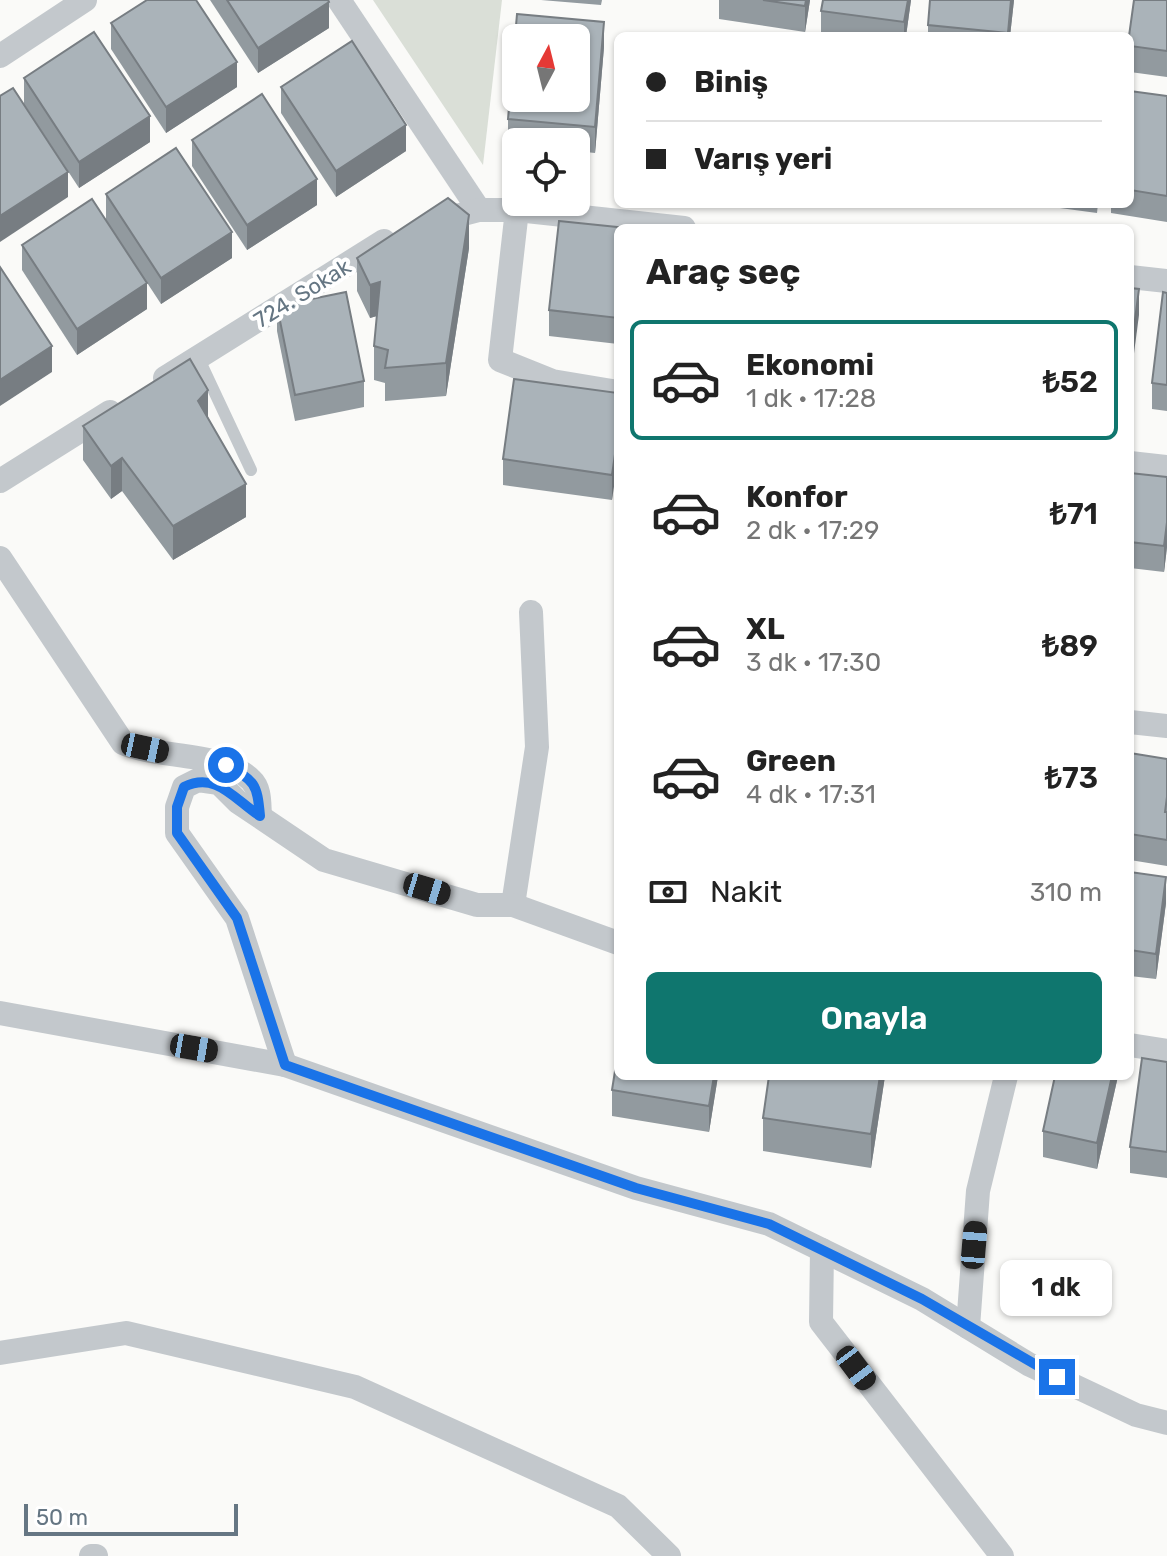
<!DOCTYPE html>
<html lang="tr">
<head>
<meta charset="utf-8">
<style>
	body { margin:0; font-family:Rubik,sans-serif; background:#f6f6f6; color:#222; height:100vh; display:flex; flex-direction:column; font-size:30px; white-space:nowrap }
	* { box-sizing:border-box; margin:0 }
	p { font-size:26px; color:#767676 }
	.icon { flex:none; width:44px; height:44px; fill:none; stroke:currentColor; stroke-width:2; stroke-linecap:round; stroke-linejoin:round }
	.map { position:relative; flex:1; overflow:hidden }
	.sheet { position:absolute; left:614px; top:224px; width:520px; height:856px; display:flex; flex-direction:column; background:#fff; border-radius:12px; box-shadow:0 2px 6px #0004 }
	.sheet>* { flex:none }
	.banner { position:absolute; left:614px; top:32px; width:520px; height:176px; border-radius:12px; box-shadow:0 2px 6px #0004; display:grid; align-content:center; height:176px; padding:0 32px; background:#fff }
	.needle { width:52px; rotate:7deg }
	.controls { position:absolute; left:502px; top:24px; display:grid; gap:16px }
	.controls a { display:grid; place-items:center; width:88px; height:88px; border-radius:12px; background:#fff; box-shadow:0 2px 6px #0004; font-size:40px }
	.scale { position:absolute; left:24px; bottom:20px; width:214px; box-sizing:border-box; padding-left:8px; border:4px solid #657683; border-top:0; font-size:22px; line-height:28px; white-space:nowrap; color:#657683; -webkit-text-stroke:6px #fff; paint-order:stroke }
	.end { position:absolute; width:36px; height:36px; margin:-18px; border:10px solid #1a73e8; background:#fff; box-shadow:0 0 0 4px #fff }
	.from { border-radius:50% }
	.bubble { position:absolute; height:56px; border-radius:12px; background:#fff; box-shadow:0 2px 6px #0004; font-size:26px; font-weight:600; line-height:56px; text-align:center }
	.car { position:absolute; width:24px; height:48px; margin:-24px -12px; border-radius:10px; box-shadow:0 0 6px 2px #0007; background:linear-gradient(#222 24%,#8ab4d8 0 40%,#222 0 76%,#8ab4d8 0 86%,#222 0) }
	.banner b { display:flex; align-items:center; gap:28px; height:76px; font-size:30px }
	.banner b+b { border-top:2px solid #e0e0e0 }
	.banner i { width:20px; height:20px; background:#222 }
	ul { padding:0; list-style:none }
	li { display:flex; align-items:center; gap:24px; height:120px; margin:0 16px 12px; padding:0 16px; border:4px solid transparent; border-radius:12px }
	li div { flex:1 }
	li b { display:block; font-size:30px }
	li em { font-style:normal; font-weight:600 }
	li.current { border-color:#0f766e }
	li>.icon { width:72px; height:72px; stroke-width:1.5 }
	h2 { padding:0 32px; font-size:36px; line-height:96px }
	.pay { display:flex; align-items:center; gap:20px; height:88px; padding:0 32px; font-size:30px }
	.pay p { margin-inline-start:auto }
	.action { display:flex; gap:16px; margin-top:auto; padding:16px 32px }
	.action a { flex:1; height:92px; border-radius:12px; background:#0f766e; color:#fff; font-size:32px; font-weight:600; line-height:92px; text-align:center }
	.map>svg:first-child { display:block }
	.park { fill:#dadfd7 }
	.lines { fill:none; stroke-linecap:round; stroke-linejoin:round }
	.lane { stroke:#c3c8cc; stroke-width:12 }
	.street { stroke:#c3c8cc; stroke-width:24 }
	.wall { fill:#929a9f }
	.shaded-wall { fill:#777d82 }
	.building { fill:#aab3b9; stroke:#777d82; stroke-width:2; fill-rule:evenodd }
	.route { stroke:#1a73e8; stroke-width:10 }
	.labels { text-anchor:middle; stroke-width:8; stroke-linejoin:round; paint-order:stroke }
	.street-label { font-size:22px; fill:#657683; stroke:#fff }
</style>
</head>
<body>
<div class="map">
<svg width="1167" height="1556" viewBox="0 0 1167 1556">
	<rect width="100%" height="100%" fill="#fafaf8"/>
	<path class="park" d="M373,0H502L483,165Z"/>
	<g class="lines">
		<path class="lane" d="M198,357L251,470"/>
		<g class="street">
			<path d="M339,0L479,210"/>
			<path d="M0,56L85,0"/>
			<path d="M517,210L500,360L552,381L618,392"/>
			<path d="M437,221L479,210H517L684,228"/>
			<path d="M1130,277L1167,281"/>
			<path d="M165,378L384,241"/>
			<path d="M1130,463L1167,467"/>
			<path d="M0,481L110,412"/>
			<path d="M0,558L123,743C158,759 223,751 251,780C261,789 259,805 260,816"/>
			<path d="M1130,722L1167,726"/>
			<path d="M513,905L537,747L531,612"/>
			<path d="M0,1013L285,1065L636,1188L769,1224L922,1299L1030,1365L1136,1415L1167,1423"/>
			<path d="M1130,1045L1167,1051"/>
			<path d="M285,1065L237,918L177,833V807L184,787L198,780L219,783L238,802L324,860L477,905H513L618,943"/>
			<path d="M822,1250L821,1322L1002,1556"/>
			<path d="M968,1327L978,1191L1006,1076"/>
			<path d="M0,1353L126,1333L355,1387L618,1506L669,1556"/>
			<path d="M91,1556H96"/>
		</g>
	</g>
	<g class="wall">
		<path d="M210,0H328L329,28L258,73Z"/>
		<path d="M541,0H602L601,5Z"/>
		<path d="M719,0H810L805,32L719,19Z"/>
		<path d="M911,0L906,36H821V11Z"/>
		<path d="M1014,0L1010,36H928V25Z"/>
		<path d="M1167,0V77L1130,72V36Z"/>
		<path d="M111,23L237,87L166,133L111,49Z"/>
		<path d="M604,47L595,153L576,151V142H516V146L508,145V119Z"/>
		<path d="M24,78L150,142L79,188L24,104Z"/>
		<path d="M281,87L406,151L336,197L281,113Z"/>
		<path d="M1130,91L1167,96V222L1111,213V204H1130Z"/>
		<path d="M192,140L317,205L247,250L192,166Z"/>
		<path d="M106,194L232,258L161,304L106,220Z"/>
		<path d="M1030,204H1098L1097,213Z"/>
		<path d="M618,228V344L549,336V310Z"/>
		<path d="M22,245L147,309L77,355L22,270Z"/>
		<path d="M469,248L446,396L385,401V383L374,380V346L377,316L370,318L357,291V258Z"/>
		<path d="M1167,293V411L1152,409V383Z"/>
		<path d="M277,306L364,381V407L295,421L277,331Z"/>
		<path d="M618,393L612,500L503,485V459Z"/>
		<path d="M208,417L246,517L173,560L122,491L111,499L83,460V426Z"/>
		<path d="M1130,473L1167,477V547L1164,572L1130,568Z"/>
		<path d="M1130,753L1167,759V866L1130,860Z"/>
		<path d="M1130,872L1166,903L1156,979L1130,976Z"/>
		<path d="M1167,1062V1178L1130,1173V1147Z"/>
		<path d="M618,1076H718L709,1132L612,1116V1090Z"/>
		<path d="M885,1076L871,1168L763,1151V1118Z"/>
		<path d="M1118,1076L1097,1169L1043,1157V1131Z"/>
	</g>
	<g class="shaded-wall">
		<path d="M806,0H810L805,32V6Z"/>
		<path d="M908,0H911L906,36H904V22Z"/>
		<path d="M1011,0H1014L1010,36H1008Z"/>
		<path d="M329,2V28L258,73V48Z"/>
		<path d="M604,22V47L595,153V127Z"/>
		<path d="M237,62V87L166,133V107Z"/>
		<path d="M150,116V142L79,188V162Z"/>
		<path d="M406,125V151L336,197V171Z"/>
		<path d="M68,172V197L0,242V216Z"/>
		<path d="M317,179V205L247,250V225Z"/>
		<path d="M469,215V248L446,396V363Z"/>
		<path d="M232,232V258L161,304V278Z"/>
		<path d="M380,282V315L370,318V285Z"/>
		<path d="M147,283V309L77,355V329Z"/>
		<path d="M1139,289V315L1130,384V358Z"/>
		<path d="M52,346V372L0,406V380Z"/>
		<path d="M208,390V423L198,401Z"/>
		<path d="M618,434V460L612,500V475Z"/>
		<path d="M122,458V491L111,499V466Z"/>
		<path d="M246,484V517L173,560V526Z"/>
		<path d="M1167,522V547L1164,572V546Z"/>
		<path d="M1166,877V903L1156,979V954Z"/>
		<path d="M714,1076H718L709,1132V1106Z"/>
		<path d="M880,1076H885L871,1168V1134Z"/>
		<path d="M1112,1076H1118L1097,1169V1143Z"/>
	</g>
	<g class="building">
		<path d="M147,0H196L237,62L166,107L111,23Z"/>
		<path d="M227,0H328L329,2L258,48Z"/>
		<path d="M763,0H806L805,6Z"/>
		<path d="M823,0H908L904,22L821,11Z"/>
		<path d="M930,0H1011L1008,33L928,25Z"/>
		<path d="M1134,0H1167V51L1130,46V36H1129Z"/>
		<path d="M517,14L604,22L595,127L508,119ZM516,38H576V98H516Z"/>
		<path d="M94,32L150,116L79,162L24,78Z"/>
		<path d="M352,41L406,125L336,171L281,87Z"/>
		<path d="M13,88L68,172L0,216V96Z"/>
		<path d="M1130,91L1167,96V196L1130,190Z"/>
		<path d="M262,94L317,179L247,225L192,140Z"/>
		<path d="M176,148L232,232L161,278L106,194Z"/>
		<path d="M448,198L469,215L446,363L385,368L388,350L374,346L380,282L370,285L357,258Z"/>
		<path d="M92,199L147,283L77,329L22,245Z"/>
		<path d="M559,221L627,228H618V318L549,310Z"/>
		<path d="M0,267L52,346L0,380Z"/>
		<path d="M1130,288L1139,289L1130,358Z"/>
		<path d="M346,292L364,381L295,395L277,306Z"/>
		<path d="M1163,292L1167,293V385L1152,383Z"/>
		<path d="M190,359L208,390L198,401L246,484L173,526L122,458L111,466L83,426Z"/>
		<path d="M514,379L618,393V434L612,475L503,459Z"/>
		<path d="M1130,473L1167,477V522L1164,546L1130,542Z"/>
		<path d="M1130,753L1167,759V797L1165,812H1167V840L1130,834Z"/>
		<path d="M1130,872L1166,877L1156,954L1130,950Z"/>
		<path d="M618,1052V1076H714L709,1106L612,1090Z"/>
		<path d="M1142,1058L1167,1062V1152L1130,1147Z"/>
		<path d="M769,1076H880L871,1134L763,1118Z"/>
		<path d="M1055,1076H1112L1097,1143L1043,1131Z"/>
	</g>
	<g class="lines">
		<path class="route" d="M226,765C255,781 257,783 260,816C234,799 216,771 184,787L177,807V833L237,918L285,1065L636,1188L769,1224L922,1299L1057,1377"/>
	</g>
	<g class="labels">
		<g class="street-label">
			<text transform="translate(302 293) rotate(-32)" y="8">724. Sokak</text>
		</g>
	</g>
</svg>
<div class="controls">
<a><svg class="needle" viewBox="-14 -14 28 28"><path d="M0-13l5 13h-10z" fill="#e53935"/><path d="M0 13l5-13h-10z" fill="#767676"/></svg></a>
<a><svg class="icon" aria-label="locate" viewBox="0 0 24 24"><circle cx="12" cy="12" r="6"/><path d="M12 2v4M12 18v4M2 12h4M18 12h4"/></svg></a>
</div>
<div class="scale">50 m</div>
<i class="end from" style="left:226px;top:765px"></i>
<i class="end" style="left:1057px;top:1377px"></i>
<div class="bubble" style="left:1000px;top:1260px;width:112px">1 dk</div>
<i class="car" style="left:145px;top:748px;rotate:102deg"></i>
<i class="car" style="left:427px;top:889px;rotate:107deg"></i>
<i class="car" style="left:194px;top:1048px;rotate:100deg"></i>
<i class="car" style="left:974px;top:1245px;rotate:5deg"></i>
<i class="car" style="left:856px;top:1368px;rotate:143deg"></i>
<div class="banner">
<b><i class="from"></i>Biniş</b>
<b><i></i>Varış yeri</b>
</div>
<section class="sheet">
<h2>Araç seç</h2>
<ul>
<li class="current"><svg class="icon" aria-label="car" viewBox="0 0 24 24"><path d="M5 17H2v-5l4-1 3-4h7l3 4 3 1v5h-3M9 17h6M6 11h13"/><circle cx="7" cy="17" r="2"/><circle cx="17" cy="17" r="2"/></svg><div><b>Ekonomi</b><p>1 dk · 17:28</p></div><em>₺52</em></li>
<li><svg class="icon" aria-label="car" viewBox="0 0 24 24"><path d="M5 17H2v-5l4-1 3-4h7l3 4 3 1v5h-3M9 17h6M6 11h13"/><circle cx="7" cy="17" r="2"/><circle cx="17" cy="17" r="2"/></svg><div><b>Konfor</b><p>2 dk · 17:29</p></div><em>₺71</em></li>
<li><svg class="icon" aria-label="car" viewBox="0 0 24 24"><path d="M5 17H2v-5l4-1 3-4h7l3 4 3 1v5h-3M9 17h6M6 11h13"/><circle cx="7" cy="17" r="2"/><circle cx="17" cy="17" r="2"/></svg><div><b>XL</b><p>3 dk · 17:30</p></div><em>₺89</em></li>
<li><svg class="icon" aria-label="car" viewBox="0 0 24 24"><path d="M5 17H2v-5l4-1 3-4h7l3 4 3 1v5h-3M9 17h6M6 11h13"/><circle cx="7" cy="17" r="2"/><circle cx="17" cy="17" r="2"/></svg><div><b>Green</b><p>4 dk · 17:31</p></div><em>₺73</em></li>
</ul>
<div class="pay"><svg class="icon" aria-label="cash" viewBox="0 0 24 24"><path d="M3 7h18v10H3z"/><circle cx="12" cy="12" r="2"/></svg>Nakit<p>310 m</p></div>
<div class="action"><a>Onayla</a></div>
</section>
</div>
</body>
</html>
